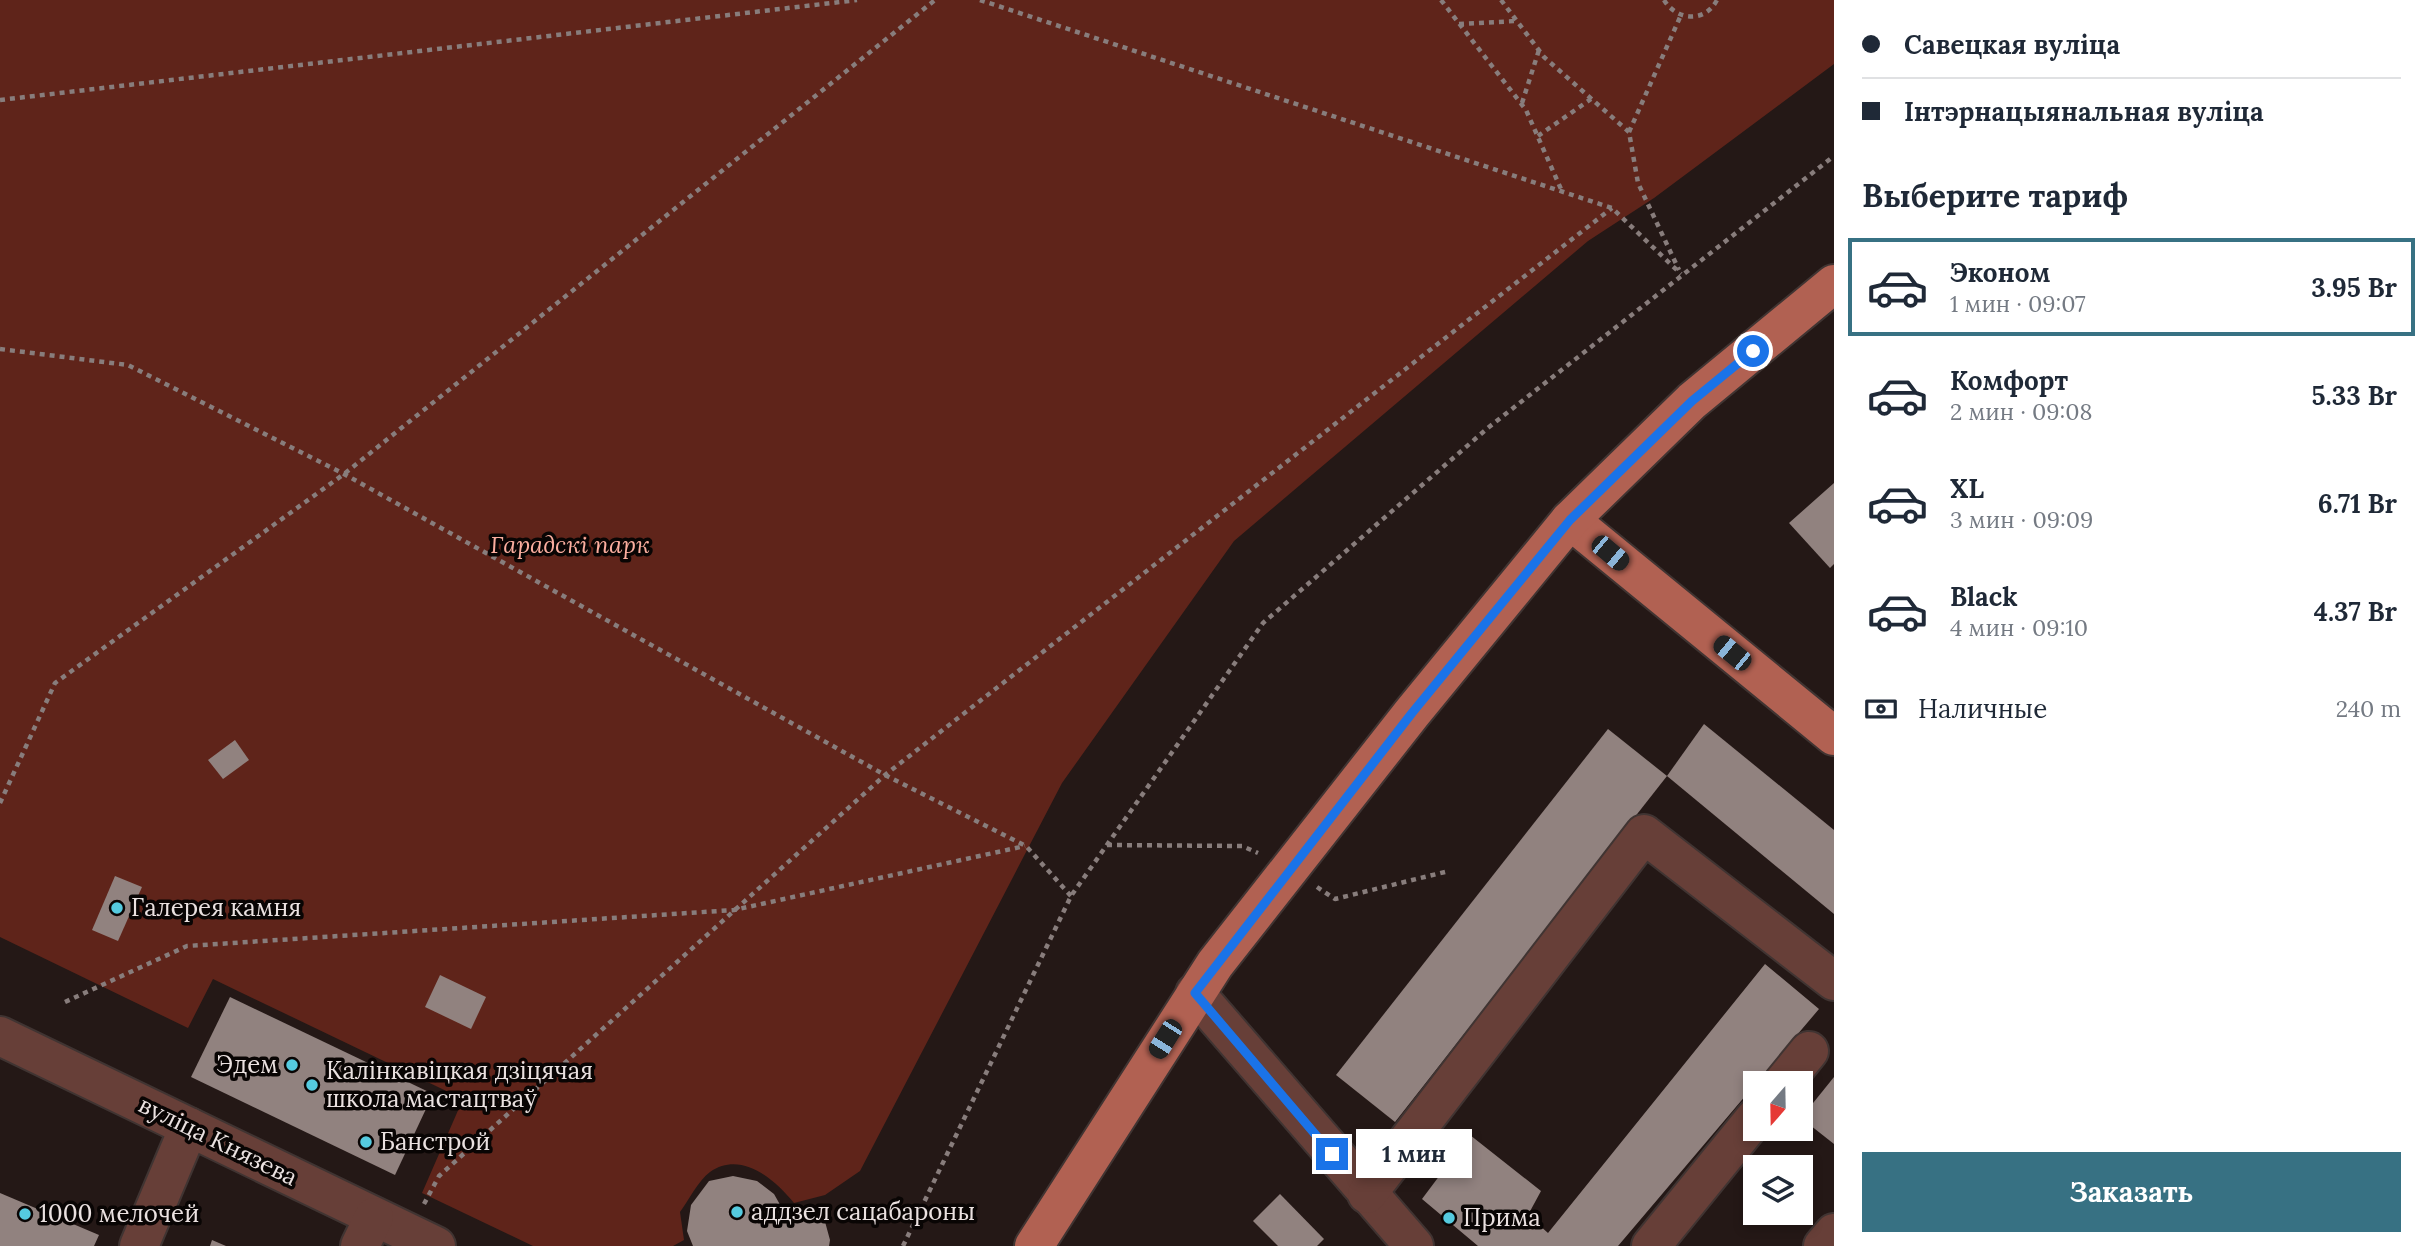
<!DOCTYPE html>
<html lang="ru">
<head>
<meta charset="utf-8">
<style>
	body { margin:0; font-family:Lora,serif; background:#f6f6f7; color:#1f2937; height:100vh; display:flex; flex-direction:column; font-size:26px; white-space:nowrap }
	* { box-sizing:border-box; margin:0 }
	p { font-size:23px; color:#747a83 }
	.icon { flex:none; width:38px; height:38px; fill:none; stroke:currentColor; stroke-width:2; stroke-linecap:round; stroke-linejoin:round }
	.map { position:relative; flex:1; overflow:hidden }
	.side { display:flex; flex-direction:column; background:#fff; width:595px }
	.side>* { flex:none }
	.hud { display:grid; align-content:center; height:154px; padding:0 28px; background:#fff }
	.needle { width:46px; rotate:200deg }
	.controls { position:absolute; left:1743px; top:1071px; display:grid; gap:14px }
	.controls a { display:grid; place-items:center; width:70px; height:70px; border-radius:0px; background:#fff; box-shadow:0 4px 10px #0003; font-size:35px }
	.end { position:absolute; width:32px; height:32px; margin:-16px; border:9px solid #1a73e8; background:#fff; box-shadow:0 0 0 4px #fff }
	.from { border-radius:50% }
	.bubble { position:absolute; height:49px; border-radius:0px; background:#fff; box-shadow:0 4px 10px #0003; font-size:23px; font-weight:700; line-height:49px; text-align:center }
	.car { position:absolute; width:21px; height:42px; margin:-21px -10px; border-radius:9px; box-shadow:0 0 5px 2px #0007; background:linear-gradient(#222 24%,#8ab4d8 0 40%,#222 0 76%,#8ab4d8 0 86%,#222 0) }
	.hud b { display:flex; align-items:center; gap:24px; height:66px; font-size:26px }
	.hud b+b { border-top:2px solid #e0e1e3 }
	.hud i { width:18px; height:18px; background:#1f2937 }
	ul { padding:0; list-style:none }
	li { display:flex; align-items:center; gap:21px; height:98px; margin:0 14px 10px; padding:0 14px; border:4px solid transparent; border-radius:0px }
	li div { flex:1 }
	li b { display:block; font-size:26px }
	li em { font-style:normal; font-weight:700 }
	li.active { border-color:#377183 }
	li>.icon { width:63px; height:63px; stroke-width:1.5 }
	h2 { padding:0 28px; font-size:32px; line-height:84px }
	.pay { display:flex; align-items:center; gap:18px; height:77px; padding:0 28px; font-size:26px }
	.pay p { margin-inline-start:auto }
	.primary-button { display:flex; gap:14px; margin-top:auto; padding:14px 28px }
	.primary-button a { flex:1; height:80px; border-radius:0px; background:#377183; color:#fff; font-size:28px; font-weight:700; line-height:80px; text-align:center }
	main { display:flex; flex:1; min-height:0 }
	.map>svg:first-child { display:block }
	.green { fill:#5f241a }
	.building { fill:#91827f }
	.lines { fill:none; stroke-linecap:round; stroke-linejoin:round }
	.minor-casing { stroke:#403432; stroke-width:42 }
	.major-casing { stroke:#403432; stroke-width:42 }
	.path { stroke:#887d7c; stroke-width:4.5; stroke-dasharray:5 5; stroke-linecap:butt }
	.minor { stroke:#673f38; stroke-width:38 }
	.major { stroke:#b16152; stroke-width:38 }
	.route { stroke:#1a73e8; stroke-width:9 }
	.poi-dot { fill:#55cadf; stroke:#090504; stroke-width:2.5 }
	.labels { text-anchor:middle; stroke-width:7; stroke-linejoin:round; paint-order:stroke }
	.park-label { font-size:24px; font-style:italic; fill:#fbae9f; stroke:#090504 }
	.poi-label { font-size:24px; fill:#eae1e0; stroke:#090504; text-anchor:start }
	.street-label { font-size:24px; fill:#eae1e0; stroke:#090504 }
</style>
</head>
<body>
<main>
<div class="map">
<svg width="1834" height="1246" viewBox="0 0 1834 1246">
	<rect width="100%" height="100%" fill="#241816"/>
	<path class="green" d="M0,0H1834V64L1654,198L1588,241L1234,541L1062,783L860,1171L825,1195L794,1203C775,1180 742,1150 710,1172C698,1181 688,1201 680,1212L684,1240L673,1246H533L422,1193L463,1099L213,979L188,1028L0,937Z"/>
	<g class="building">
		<path d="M1834,483V564L1830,568L1789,523Z"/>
		<path d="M1704,724L1834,830V914L1667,776Z"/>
		<path d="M1608,729L1667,776L1395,1122L1336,1075Z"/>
		<path d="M235,740L249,760L223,779L208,760Z"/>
		<path d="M115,876L142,887L118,941L92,930Z"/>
		<path d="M1765,964L1819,1009L1618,1246H1478L1422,1199L1470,1135L1541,1191L1528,1215L1548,1233Z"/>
		<path d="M440,975L486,997L471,1029L425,1007Z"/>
		<path d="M230,997L433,1094L395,1175L191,1077Z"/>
		<path d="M1834,1077V1144L1801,1118Z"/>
		<path d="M733,1176L757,1181L774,1194L787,1217L821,1207L830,1240L829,1246H693L687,1231L691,1205L709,1181Z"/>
		<path d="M0,1193L99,1235L94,1246H0Z"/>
		<path d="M1280,1194L1324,1239L1317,1246H1278L1253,1221Z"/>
		<path d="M212,1240L226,1246H210Z"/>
	</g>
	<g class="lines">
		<defs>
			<g id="minor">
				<path d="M1195,993L1414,1246"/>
				<path d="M0,1036L436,1246"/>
				<path d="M1783,1083L1809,1051"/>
				<path d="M1367,1194L1644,834L1834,981"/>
				<path d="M139,1246L189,1127"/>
				<path d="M360,1246L374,1217"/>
				<path d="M1651,1246L1755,1118"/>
				<path d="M1823,1246L1834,1233"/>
			</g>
			<g id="major">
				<path d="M1570,520L1834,736"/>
				<path d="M1034,1246L1215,964L1412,713L1570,520L1692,401L1834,284"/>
			</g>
		</defs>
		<use href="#minor" class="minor-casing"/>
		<use href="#major" class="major-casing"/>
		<g class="path">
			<path d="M980,0L1612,208L1681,274"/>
			<path d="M1441,0L1526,110L1561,189"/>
			<path d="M1501,0L1544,57L1629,132L1638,183L1679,270"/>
			<path d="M1664,0C1677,21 1705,23 1717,0"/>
			<path d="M1459,24L1516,21"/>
			<path d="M0,100L857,0"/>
			<path d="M1522,103L1539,50"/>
			<path d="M1629,132L1681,15"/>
			<path d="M1538,136L1591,99"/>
			<path d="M0,349L128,365L344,474L885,775L1026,846L1071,896"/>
			<path d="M0,803L55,683L344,474L935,0"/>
			<path d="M1107,845L1242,846L1258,853"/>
			<path d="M1317,887L1335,899L1449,871"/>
			<path d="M65,1002L187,946L734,910L1025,846"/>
			<path d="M424,1204L439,1176L885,775L1612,208"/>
			<path d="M903,1246L1071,896L1263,623L1489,427L1834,156"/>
		</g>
		<use href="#minor" class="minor"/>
		<use href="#major" class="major"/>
	</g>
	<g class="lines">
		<path class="route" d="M1332,1154L1195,993L1412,713L1570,520L1692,401L1753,351"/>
	</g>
	<g class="poi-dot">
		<circle cx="117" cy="908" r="7"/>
		<circle cx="292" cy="1065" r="7"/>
		<circle cx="312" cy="1085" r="7"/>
		<circle cx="366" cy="1142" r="7"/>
		<circle cx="737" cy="1212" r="7"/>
		<circle cx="25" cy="1214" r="7"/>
		<circle cx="1449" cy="1218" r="7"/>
	</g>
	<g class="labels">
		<g class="park-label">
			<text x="570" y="553">Гарадскі парк</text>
		</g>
		<g class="poi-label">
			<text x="131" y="916">Галерея камня</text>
			<text x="278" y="1073" text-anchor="end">Эдем</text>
			<text x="326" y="1079">Калінкавіцкая дзіцячая<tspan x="326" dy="28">школа мастацтваў</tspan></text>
			<text x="380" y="1150">Банстрой</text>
			<text x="751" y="1220">аддзел сацабароны</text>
			<text x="39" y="1222">1000 мелочей</text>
			<text x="1463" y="1226">Прима</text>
		</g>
		<g class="street-label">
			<text transform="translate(218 1141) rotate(26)" y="8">вуліца Князева</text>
		</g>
	</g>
</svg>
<div class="controls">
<a><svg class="needle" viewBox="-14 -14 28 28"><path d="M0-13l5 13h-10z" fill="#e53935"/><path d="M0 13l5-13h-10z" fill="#747a83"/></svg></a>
<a><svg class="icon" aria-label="layers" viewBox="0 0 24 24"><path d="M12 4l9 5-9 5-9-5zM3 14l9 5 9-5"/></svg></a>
</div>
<i class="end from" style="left:1753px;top:351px"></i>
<i class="end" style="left:1332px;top:1154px"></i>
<div class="bubble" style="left:1356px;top:1129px;width:116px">1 мин</div>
<i class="car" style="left:1610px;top:553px;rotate:130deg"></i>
<i class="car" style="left:1732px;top:653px;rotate:309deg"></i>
<i class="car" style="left:1165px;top:1039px;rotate:212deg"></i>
</div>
<section class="side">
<div class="hud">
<b><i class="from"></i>Савецкая вуліца</b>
<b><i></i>Інтэрнацыянальная вуліца</b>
</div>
<h2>Выберите тариф</h2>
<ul>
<li class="active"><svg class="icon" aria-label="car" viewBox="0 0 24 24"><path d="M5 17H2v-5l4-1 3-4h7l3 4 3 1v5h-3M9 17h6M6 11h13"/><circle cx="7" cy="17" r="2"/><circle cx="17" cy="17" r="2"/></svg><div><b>Эконом</b><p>1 мин · 09:07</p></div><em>3.95 Br</em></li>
<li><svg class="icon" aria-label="car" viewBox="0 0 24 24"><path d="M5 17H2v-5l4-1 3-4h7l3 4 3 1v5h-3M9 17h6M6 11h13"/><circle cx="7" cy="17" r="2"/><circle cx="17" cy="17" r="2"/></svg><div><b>Комфорт</b><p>2 мин · 09:08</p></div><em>5.33 Br</em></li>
<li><svg class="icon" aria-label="car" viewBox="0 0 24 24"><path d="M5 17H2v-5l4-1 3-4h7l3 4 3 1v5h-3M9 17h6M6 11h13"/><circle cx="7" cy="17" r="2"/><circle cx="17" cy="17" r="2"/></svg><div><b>XL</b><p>3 мин · 09:09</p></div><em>6.71 Br</em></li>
<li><svg class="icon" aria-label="car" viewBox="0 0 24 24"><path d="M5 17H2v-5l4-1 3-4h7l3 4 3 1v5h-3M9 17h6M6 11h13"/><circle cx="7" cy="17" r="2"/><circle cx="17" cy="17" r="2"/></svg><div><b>Black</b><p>4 мин · 09:10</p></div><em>4.37 Br</em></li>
</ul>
<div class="pay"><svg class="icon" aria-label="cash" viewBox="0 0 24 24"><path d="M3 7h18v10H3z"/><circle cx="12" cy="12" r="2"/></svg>Наличные<p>240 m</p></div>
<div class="primary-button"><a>Заказать</a></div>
</section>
</main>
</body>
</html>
